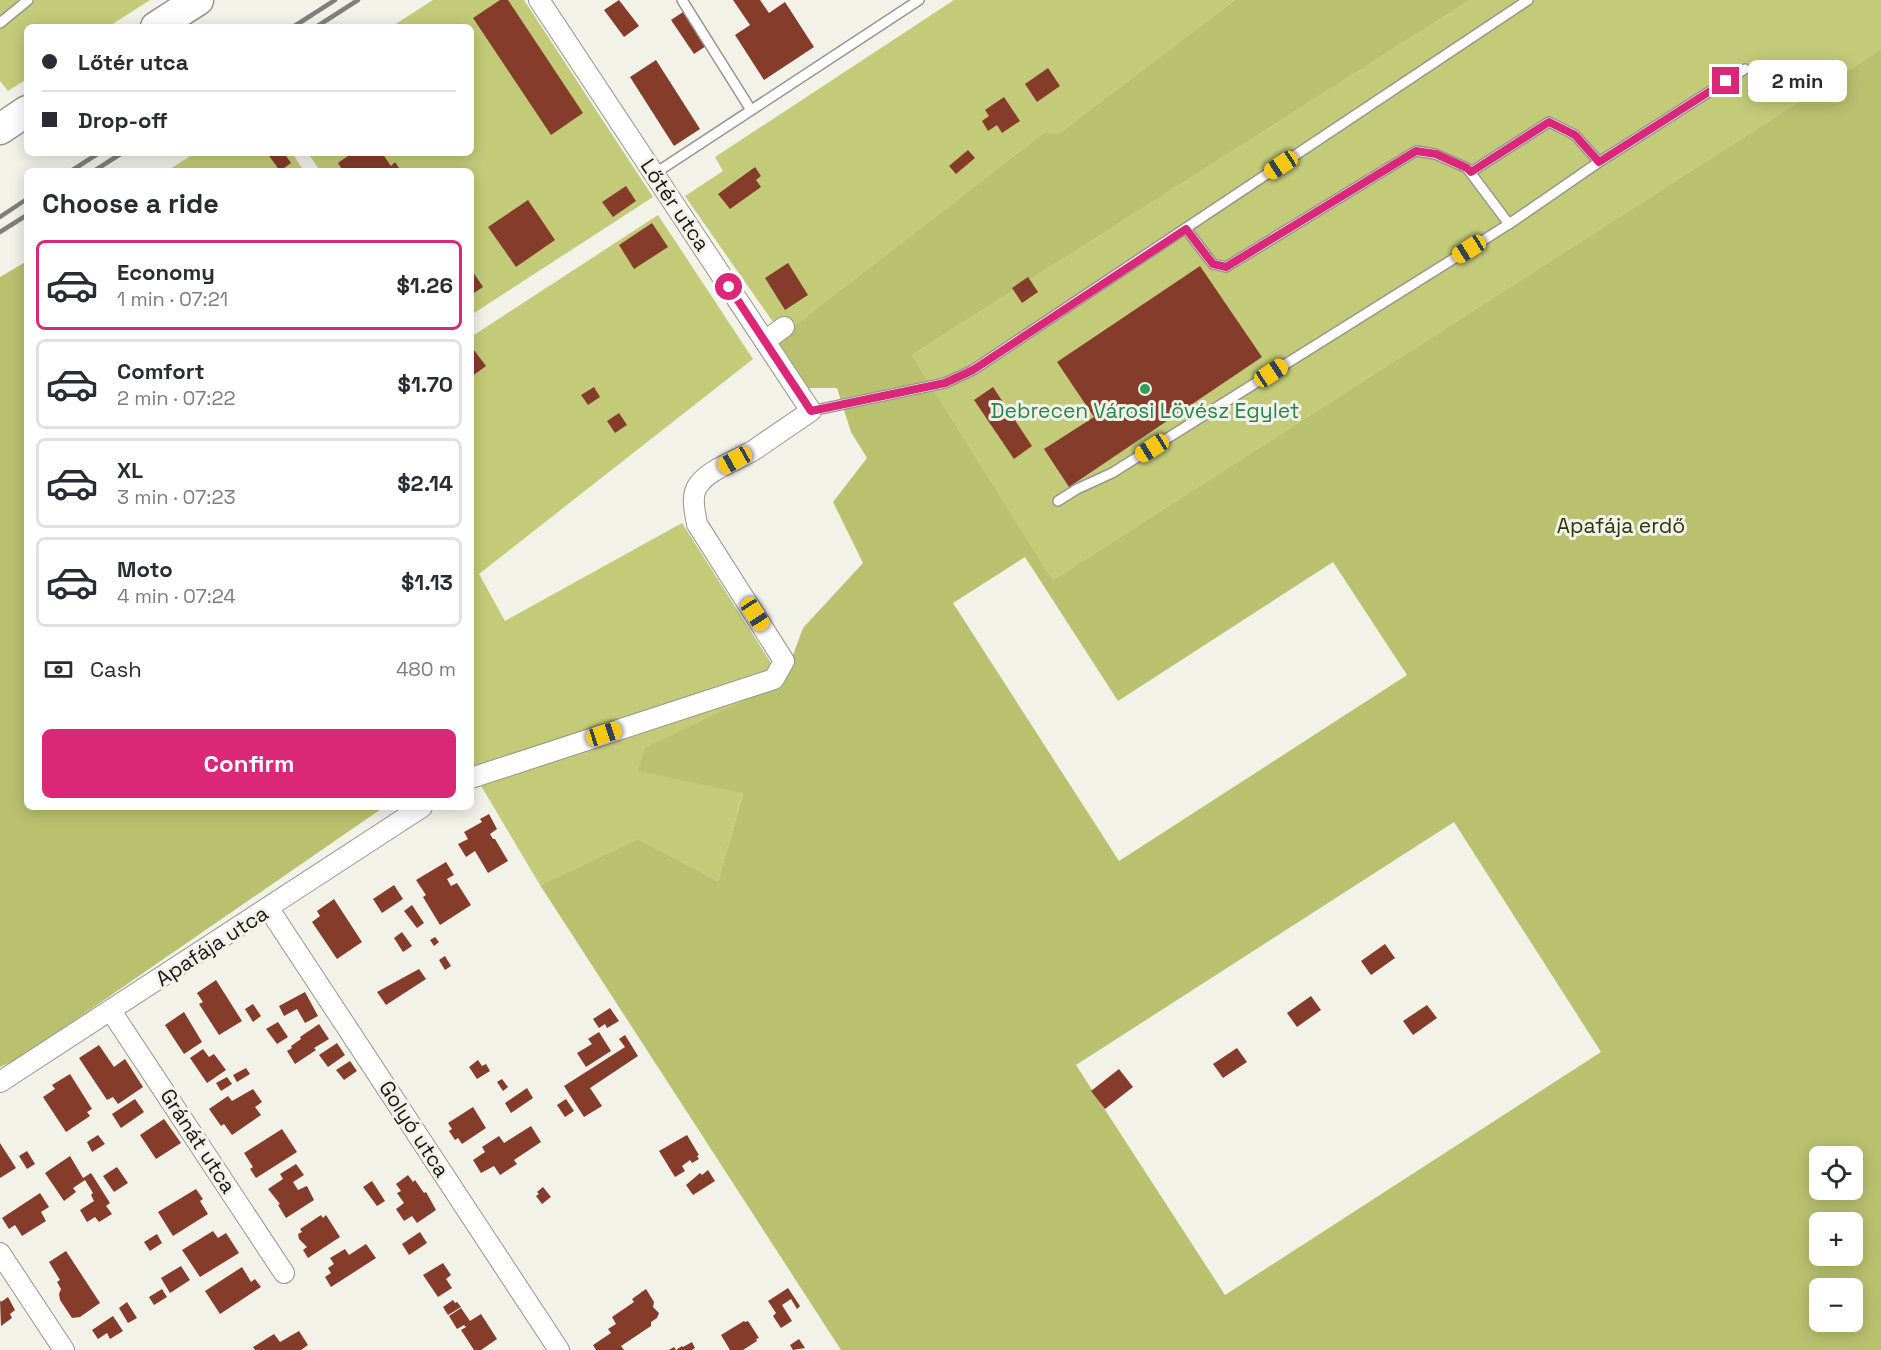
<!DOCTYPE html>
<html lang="en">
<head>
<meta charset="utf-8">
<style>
	body { margin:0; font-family:"Space Grotesk",sans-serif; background:#f2f2f3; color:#2b2b33; height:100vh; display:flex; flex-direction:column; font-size:22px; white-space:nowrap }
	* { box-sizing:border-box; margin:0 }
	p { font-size:20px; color:#7c7c81 }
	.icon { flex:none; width:33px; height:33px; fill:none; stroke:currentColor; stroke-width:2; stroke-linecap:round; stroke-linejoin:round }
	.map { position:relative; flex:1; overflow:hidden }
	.side { position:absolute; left:24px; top:168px; width:450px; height:642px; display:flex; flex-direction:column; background:#fff; border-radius:9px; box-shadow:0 3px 15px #0003 }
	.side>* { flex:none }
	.top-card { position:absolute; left:24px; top:24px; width:450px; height:132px; border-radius:9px; box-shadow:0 3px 15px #0003; display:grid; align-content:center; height:132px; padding:0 18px; background:#fff }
	.tools { position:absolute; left:1809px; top:1146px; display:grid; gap:12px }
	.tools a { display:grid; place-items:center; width:54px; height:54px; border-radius:9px; background:#fff; box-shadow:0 3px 15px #0003; font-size:30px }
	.end { position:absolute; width:27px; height:27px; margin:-14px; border:8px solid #db2777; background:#fff; box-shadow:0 0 0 3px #fff }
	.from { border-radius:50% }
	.bubble { position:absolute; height:42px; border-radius:9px; background:#fff; box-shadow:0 3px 15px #0003; font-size:20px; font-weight:700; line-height:42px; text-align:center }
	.car { position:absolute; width:18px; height:36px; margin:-18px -9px; border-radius:8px; box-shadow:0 0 4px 2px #0007; background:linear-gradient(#f5c518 24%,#345 0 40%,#f5c518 0 76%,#345 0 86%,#f5c518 0) }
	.top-card b { display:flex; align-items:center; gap:21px; height:57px; font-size:22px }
	.top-card b+b { border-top:2px solid #e1e1e2 }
	.top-card i { width:15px; height:15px; background:#2b2b33 }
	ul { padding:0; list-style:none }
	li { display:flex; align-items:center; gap:18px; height:90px; margin:0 12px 9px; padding:0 6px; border:3px solid #e1e1e2; border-radius:9px }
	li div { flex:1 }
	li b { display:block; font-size:22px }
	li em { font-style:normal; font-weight:700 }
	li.active { border-color:#db2777 }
	li>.icon { width:54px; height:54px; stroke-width:1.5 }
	h2 { padding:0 18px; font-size:27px; line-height:72px }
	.pay { display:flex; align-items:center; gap:15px; height:66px; padding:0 18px; font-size:22px }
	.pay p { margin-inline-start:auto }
	.cta { display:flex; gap:12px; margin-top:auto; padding:12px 18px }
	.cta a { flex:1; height:69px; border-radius:9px; background:#db2777; color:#fff; font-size:24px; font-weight:700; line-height:69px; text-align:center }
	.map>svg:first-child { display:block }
	.green { fill:#c3cb79 }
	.forest { fill:#b9c16f; fill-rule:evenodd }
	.building { fill:#863c2b }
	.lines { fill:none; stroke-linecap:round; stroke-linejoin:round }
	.lane-casing { stroke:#97968d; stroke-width:12 }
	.street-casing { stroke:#97968d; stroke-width:22 }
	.primary-casing { stroke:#97968d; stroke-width:33 }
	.lane { stroke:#fff; stroke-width:9 }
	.street { stroke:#fff; stroke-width:20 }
	.primary { stroke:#fff; stroke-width:30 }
	.rail { stroke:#807f79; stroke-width:4.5 }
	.route { stroke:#db2777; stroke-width:8 }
	.leisure-dot { fill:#2e9e5b; stroke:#f3f2e9; stroke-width:2 }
	.labels { text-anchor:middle; stroke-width:6; stroke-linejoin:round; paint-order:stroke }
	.street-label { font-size:21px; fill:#181714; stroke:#f3f2e9 }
	.leisure-label { font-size:21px; fill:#27864d; stroke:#f3f2e9 }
	.park-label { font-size:21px; fill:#30330f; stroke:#f3f2e9 }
</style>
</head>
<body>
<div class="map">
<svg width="1881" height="1350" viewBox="0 0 1881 1350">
	<rect width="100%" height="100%" fill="#f3f2e9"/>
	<g class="green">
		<path d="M0,0H150L108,27H27V79L8,91L0,81Z"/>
		<path d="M433,0H524L653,197L471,315V171H320L308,153H471V27H391Z"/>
		<path d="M954,0H1235L1058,134L1046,131L782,335L685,196L723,171L715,157Z"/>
		<path d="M1470,0H1881V49L1053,580L912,355Z"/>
		<path d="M195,153H292L304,171H167Z"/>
		<path d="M658,215L753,359L479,574L505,621L682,523L783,682L639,771L743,792L718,881L638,839L540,885L471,769V337Z"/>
	</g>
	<g class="forest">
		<path d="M1235,0H1470L912,355L1053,580L1881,49V1350H841L540,885L638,839L718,881L743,793L638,771L645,748L783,682L803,628L863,563L833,502L867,458L851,432L837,388H804L773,342L1046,131L1058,134ZM1025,557L1118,701L1333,562L1407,675L1119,861L953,603ZM1454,822L1601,1052L1225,1295L1076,1065ZM1820,1156H1852V1190H1820ZM1820,1222H1852V1256H1820ZM1820,1288H1852V1322H1820Z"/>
		<path d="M27,261V807H384L20,1058L0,1067V277Z"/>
	</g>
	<g class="building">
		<path d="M500,0H508L583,113L551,135L473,18Z"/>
		<path d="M619,0L639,26L624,37L604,10Z"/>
		<path d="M733,0H760L769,13L785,2L814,47L764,80L735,35L750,25Z"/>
		<path d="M683,12L706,46L694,54L671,20Z"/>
		<path d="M656,60L700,129L674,146L630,77Z"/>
		<path d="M1048,68L1060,86L1037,102L1025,84Z"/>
		<path d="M1004,97L1020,121L1002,133L997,125L988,131L982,121L989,116L985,110Z"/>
		<path d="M968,150L975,158L956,174L949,166Z"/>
		<path d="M267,153H284L291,163L280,171Z"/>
		<path d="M352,153H382L391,166L395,162L401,171H343L338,163Z"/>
		<path d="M755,167L761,176L756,180L761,187L730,209L718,194Z"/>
		<path d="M626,186L636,201L613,217L602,202Z"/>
		<path d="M528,200L555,240L516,267L488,227Z"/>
		<path d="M652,223L668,247L634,269L619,245Z"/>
		<path d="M788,263L808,295L785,310L765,278Z"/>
		<path d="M1200,266L1262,357L1069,487L1044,449L1094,417L1057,362Z"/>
		<path d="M471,269L483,287L471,295Z"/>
		<path d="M1028,277L1038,292L1022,303L1012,288Z"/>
		<path d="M474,350L486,366L471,377V353Z"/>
		<path d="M594,387L600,397L588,405L581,395Z"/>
		<path d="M993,387L1032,446L1014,459L974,400Z"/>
		<path d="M619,413L627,425L615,433L607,421Z"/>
		<path d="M489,814L497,829L490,834L493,839H495L508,861L488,873L475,851L466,857L458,844L468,839L464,832L482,822L480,819Z"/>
		<path d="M446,862L454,875L447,879L451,886L457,883L471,905L440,925L423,897L426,895L416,880Z"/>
		<path d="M394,885L403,899L382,913L373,899Z"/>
		<path d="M334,899L362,942L337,959L312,922L320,916L317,911Z"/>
		<path d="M412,905L424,923L417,928L404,911Z"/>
		<path d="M402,932L412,946L403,952L394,938Z"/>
		<path d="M435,937L439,942L434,946L430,940Z"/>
		<path d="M1385,944L1395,958L1371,975L1361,961Z"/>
		<path d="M445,956L451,966L445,970L439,960Z"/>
		<path d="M419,969L426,979L386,1005L377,992Z"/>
		<path d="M216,980L242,1021L219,1035L199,1004L203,1002L197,993Z"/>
		<path d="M305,992L318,1016L305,1023L297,1009L284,1016L279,1006Z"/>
		<path d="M1311,996L1321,1010L1297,1027L1287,1013Z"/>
		<path d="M253,1004L261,1016L253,1022L245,1009Z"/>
		<path d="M1427,1005L1437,1018L1413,1035L1403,1021Z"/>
		<path d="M610,1008L619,1021L607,1028L605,1024L599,1028L593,1019Z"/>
		<path d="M184,1012L202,1042L184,1054L165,1025Z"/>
		<path d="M278,1022L288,1037L277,1044L266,1029Z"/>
		<path d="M319,1024L329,1039L314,1048L316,1050L295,1064L287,1051L292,1048L291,1046L301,1039L300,1037Z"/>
		<path d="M599,1032L611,1051L586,1067L577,1053L592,1044L588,1039Z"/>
		<path d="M625,1035L638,1056L590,1088L602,1106L584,1117L564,1086L625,1047L619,1039Z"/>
		<path d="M337,1043L345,1055L328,1067L319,1055Z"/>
		<path d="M99,1045L114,1067L125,1059L143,1087L118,1104L113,1097L107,1100L79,1058Z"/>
		<path d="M1237,1048L1247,1062L1223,1078L1213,1064Z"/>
		<path d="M203,1049L209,1057L214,1054L226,1070L207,1083L190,1058Z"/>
		<path d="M478,1060L482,1066L486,1064L490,1071L477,1079L469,1067Z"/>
		<path d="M350,1061L357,1071L344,1080L336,1070Z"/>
		<path d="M246,1068L250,1074L237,1082L233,1075Z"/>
		<path d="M1119,1069L1133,1087L1105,1109L1091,1091Z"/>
		<path d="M70,1074L92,1109L87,1112L90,1116L66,1132L43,1097L55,1089L52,1085Z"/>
		<path d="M227,1077L232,1084L221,1091L216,1083Z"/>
		<path d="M502,1079L508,1087L503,1091L497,1082Z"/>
		<path d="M527,1088L533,1098L511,1113L505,1103Z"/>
		<path d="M253,1089L262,1102L255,1107L261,1115L232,1135L224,1124L221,1126L209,1109L228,1096L232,1101Z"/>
		<path d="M135,1099L144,1112L121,1128L112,1114Z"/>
		<path d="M566,1099L574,1111L565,1117L557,1105Z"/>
		<path d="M473,1107L486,1128L462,1144L458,1138L455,1140L449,1131L452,1129L448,1123Z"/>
		<path d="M164,1119L181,1143L156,1159L140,1135Z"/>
		<path d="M531,1126L541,1142L514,1160L517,1164L500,1175L494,1166L481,1173L473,1160L485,1152L482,1147L499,1136L504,1143Z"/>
		<path d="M282,1129L297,1152L256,1178L250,1169L253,1167L244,1153Z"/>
		<path d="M98,1135L105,1144L92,1152L87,1142Z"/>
		<path d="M687,1135L699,1155L697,1156L699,1159L692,1163L690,1160L682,1166L685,1171L675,1177L659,1151Z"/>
		<path d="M0,1143L16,1168L0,1178Z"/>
		<path d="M27,1151L35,1164L27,1169L19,1156Z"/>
		<path d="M70,1156L83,1178L91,1173L110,1203L106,1206L112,1214L99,1222L95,1217L87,1222L80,1210L94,1201L91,1195L93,1193L85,1180L73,1188L76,1192L64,1201L45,1173Z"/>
		<path d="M296,1164L304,1175L293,1182L298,1190L307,1186L314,1200L286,1218L278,1205L280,1204L268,1189L283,1179L280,1174Z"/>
		<path d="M117,1167L128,1183L114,1192L103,1176Z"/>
		<path d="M708,1170L715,1181L693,1195L686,1185L700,1173L702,1175Z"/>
		<path d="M408,1175L413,1182L415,1180L424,1193L426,1192L436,1210L417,1223L412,1216L404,1221L396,1209L404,1203L397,1193L401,1191L396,1184Z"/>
		<path d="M372,1181L385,1201L377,1206L363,1187Z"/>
		<path d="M543,1187L551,1197L542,1204L536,1196L539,1194L537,1192Z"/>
		<path d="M196,1189L203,1199L200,1201L208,1214L173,1236L158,1212Z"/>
		<path d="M40,1193L49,1207L41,1212L46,1221L22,1236L15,1225L9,1229L2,1218Z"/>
		<path d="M321,1215L323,1218L326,1215L340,1237L308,1258L303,1250L307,1247L299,1239L298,1234L302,1232L300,1229Z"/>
		<path d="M213,1231L218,1238L226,1233L239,1253L200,1277L182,1250Z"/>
		<path d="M420,1232L427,1243L409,1255L402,1244Z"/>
		<path d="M157,1234L162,1243L150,1251L144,1242Z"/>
		<path d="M366,1244L376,1258L331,1287L325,1277L331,1273L328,1268L334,1264L330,1258L345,1249L349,1255Z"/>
		<path d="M66,1251L100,1303L80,1317L72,1318L60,1300L59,1294L61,1289L57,1282L60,1280L49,1262Z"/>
		<path d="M443,1263L451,1275L446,1279L452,1288L438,1297L423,1275Z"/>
		<path d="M181,1266L190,1280L170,1293L161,1278Z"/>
		<path d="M242,1267L251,1282L255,1279L261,1287L220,1314L205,1291Z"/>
		<path d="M788,1288L800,1306L797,1309L791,1299L782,1305L792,1321L781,1328L773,1316L776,1313L768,1301Z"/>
		<path d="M162,1289L167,1297L154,1305L149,1297Z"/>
		<path d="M646,1289L654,1302L653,1307L659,1313L657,1318L651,1322V1326L621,1346L624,1350H596L593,1345L611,1333L608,1329L616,1324L612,1317L634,1302L632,1299Z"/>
		<path d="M8,1297L15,1310L10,1314L12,1318L1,1326L0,1300L1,1302Z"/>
		<path d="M453,1300L455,1303L457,1302L461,1307L448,1315L443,1307Z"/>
		<path d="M127,1302L137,1318L128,1323L119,1308Z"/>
		<path d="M461,1308L470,1321L481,1314L497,1339L481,1350H474L461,1330L466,1327L464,1325L457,1329L449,1316Z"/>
		<path d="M113,1316L123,1331L110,1339L107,1333L98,1339L92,1330Z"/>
		<path d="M744,1321L745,1322L748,1321L759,1338L756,1339L757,1341L743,1350H730L721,1335Z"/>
		<path d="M299,1331L308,1345L301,1350H255L253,1347L274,1334L280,1342Z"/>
		<path d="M799,1339L805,1348L793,1350L790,1345Z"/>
		<path d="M692,1342L695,1348L692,1350H669L674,1347L676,1350L682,1346L683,1347Z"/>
	</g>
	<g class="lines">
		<defs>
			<g id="lane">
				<path d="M682,0L751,110"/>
				<path d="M0,23L28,0"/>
				<path d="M1471,172L1549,122L1575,135L1599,162"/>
				<path d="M654,174L919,0"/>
				<path d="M1186,229L1213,264L1226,267L1416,151L1435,154L1467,168L1509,224"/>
				<path d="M811,411L945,383L973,370L1528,0"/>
				<path d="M1058,501L1077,489L1112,473L1509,224L1599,162L1745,69"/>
			</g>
			<g id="street">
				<path d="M765,341L784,327"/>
				<path d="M471,778L774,679L784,661L697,524C695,512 690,495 699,484C710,469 738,460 754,450C773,437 792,424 811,411L539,0"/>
				<path d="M269,909L559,1350"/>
				<path d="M111,1011L284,1273"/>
				<path d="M0,1082L422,807"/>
				<path d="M0,1253L64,1350"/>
			</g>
			<g id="primary">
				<path d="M156,27L198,0"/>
				<path d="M0,129L27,111"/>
			</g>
		</defs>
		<use href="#lane" class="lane-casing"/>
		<use href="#street" class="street-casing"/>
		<use href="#primary" class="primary-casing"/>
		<use href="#lane" class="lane"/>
		<use href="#street" class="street"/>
		<use href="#primary" class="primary"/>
		<g class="rail">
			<path d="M293,27L335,0"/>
			<path d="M316,27L358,0"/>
			<path d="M71,171L99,153"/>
			<path d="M94,171L122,153"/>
			<path d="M0,217L27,199"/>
			<path d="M0,232L27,215"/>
		</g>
	</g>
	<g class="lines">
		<path class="route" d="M729,287L811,411L945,383L973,370L1186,229L1213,264L1226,267L1416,151L1436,154L1467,168L1471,172L1549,122L1575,135L1599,162L1726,81"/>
	</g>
	<circle class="leisure-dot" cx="1145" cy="389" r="6"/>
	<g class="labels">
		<g class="street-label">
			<text transform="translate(675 205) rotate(56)" y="7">Lőtér utca</text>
			<text transform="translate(212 946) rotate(-33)" y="7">Apafája utca</text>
			<text transform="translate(414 1129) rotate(57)" y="7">Golyó utca</text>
			<text transform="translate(198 1141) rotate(57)" y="7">Gránát utca</text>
		</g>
		<g class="leisure-label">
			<text x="1145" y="418">Debrecen Városi Lövész Egylet</text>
		</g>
		<g class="park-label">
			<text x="1621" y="533">Apafája erdő</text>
		</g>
	</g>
</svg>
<div class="tools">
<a><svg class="icon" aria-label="locate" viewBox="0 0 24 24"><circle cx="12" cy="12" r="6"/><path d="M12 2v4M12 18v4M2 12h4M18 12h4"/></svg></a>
<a>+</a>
<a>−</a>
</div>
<i class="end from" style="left:729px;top:287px"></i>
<i class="end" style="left:1726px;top:81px"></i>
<div class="bubble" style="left:1748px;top:60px;width:99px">2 min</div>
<i class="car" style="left:1281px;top:165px;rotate:237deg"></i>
<i class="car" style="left:1469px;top:249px;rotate:238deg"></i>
<i class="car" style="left:1271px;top:373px;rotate:57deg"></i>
<i class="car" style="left:1152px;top:448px;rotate:238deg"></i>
<i class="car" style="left:735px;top:460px;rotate:241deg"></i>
<i class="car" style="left:755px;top:614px;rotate:147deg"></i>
<i class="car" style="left:604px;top:734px;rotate:72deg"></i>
<div class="top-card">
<b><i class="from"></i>Lőtér utca</b>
<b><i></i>Drop-off</b>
</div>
<section class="side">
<h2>Choose a ride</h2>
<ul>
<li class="active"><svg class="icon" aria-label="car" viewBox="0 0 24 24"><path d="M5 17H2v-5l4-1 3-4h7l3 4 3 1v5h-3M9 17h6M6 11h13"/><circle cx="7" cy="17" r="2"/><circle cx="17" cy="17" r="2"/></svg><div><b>Economy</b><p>1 min · 07:21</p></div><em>$1.26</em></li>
<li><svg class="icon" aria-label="car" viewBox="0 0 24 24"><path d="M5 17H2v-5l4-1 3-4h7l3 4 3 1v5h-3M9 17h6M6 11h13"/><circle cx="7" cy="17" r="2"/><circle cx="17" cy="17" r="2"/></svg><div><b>Comfort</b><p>2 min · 07:22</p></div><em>$1.70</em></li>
<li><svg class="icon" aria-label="car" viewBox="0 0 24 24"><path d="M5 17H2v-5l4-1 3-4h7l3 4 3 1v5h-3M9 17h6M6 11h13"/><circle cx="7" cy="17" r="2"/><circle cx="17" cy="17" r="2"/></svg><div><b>XL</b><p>3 min · 07:23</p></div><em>$2.14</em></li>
<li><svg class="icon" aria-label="car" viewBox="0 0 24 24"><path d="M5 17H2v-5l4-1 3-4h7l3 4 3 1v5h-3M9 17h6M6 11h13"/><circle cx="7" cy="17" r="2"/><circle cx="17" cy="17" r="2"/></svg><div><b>Moto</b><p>4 min · 07:24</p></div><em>$1.13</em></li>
</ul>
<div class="pay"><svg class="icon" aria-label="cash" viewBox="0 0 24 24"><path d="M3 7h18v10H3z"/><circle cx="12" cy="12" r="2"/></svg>Cash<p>480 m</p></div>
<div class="cta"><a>Confirm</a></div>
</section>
</div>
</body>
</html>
